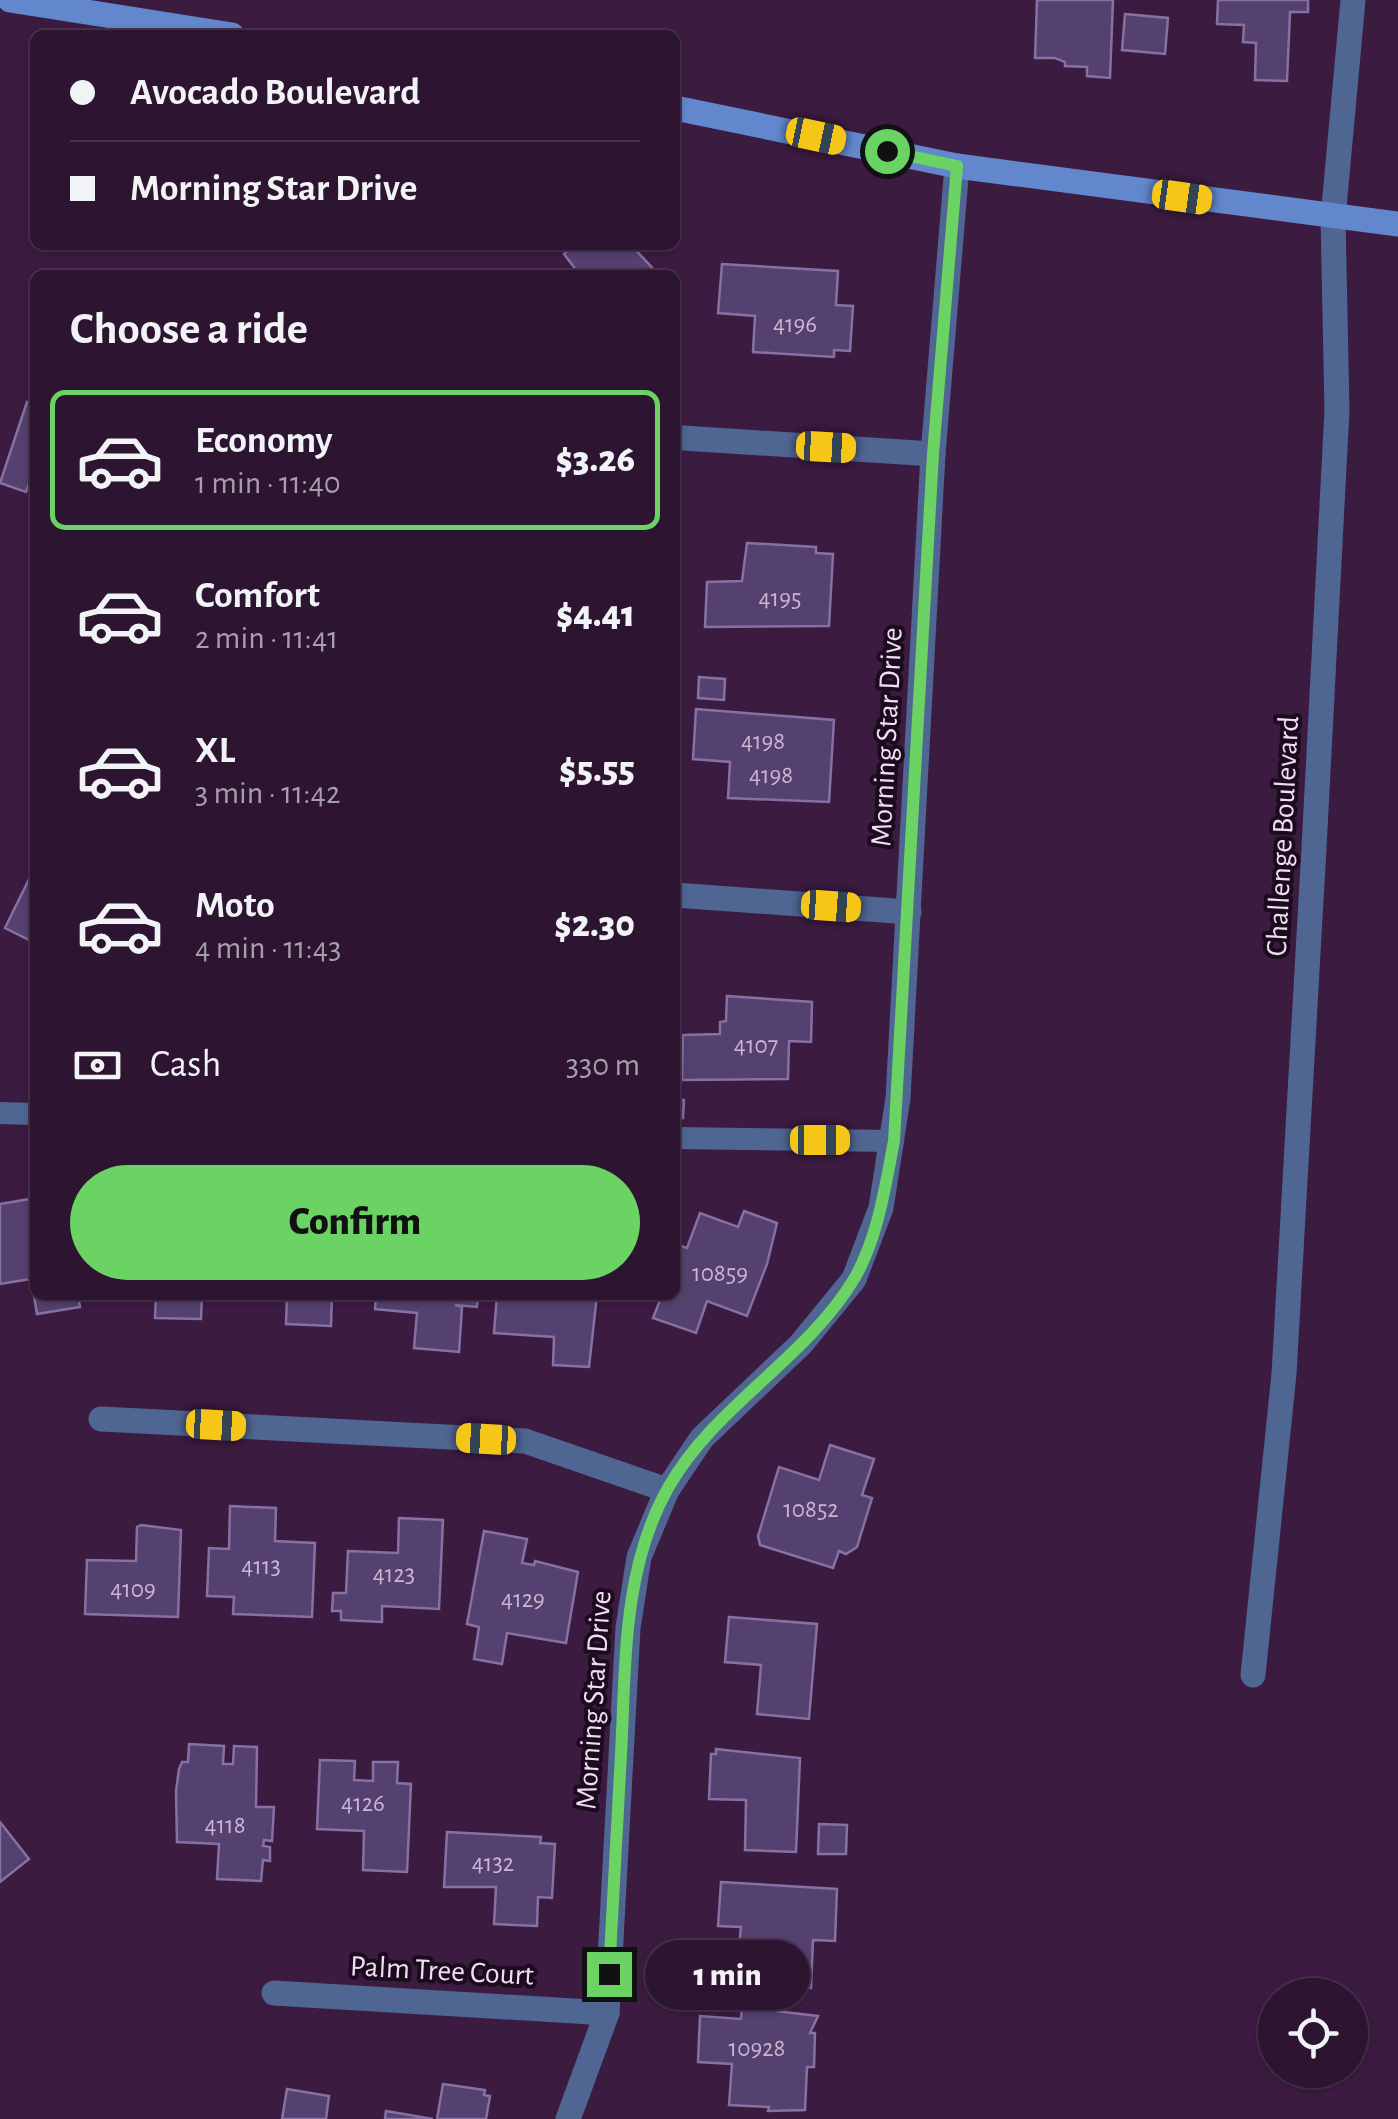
<!DOCTYPE html>
<html lang="en">
<head>
<meta charset="utf-8">
<style>
	body { margin:0; font-family:"Alegreya Sans",sans-serif; background:#351d39; color:#f1f3f6; height:100vh; display:flex; flex-direction:column; font-size:38px; white-space:nowrap }
	* { box-sizing:border-box; margin:0 }
	p { font-size:32px; color:#a79eab }
	.icon { flex:none; width:55px; height:55px; fill:none; stroke:currentColor; stroke-width:2; stroke-linecap:round; stroke-linejoin:round }
	.map { position:relative; flex:1; overflow:hidden }
	.side { position:absolute; left:30px; top:270px; width:650px; height:1030px; display:flex; flex-direction:column; background:#2d1431; border-radius:15px; box-shadow:0 2px 8px #0004,0 0 0 2px #48334d }
	.side>* { flex:none }
	.guide { position:absolute; left:30px; top:30px; width:650px; height:220px; border-radius:15px; box-shadow:0 2px 8px #0004,0 0 0 2px #48334d; display:grid; align-content:center; height:220px; padding:0 40px; background:#2d1431 }
	.buttons { position:absolute; left:1258px; top:1978px; display:grid; gap:20px }
	.buttons a { display:grid; place-items:center; width:110px; height:110px; border-radius:50%; background:#2d1431; box-shadow:0 2px 8px #0004,0 0 0 2px #48334d; font-size:50px }
	.end { position:absolute; width:45px; height:45px; margin:-22px; border:12px solid #6bd363; background:#111; box-shadow:0 0 0 5px #111 }
	.from { border-radius:50% }
	.bubble { position:absolute; height:70px; border-radius:35px; background:#2d1431; box-shadow:0 2px 8px #0004,0 0 0 2px #48334d; font-size:32px; font-weight:800; line-height:70px; text-align:center }
	.car { position:absolute; width:30px; height:60px; margin:-30px -15px; border-radius:12px; box-shadow:0 0 8px 2px #0007; background:linear-gradient(#f5c518 24%,#345 0 40%,#f5c518 0 76%,#345 0 86%,#f5c518 0) }
	.guide b { display:flex; align-items:center; gap:35px; height:95px; font-size:38px }
	.guide b+b { border-top:2px solid #48334d }
	.guide i { width:25px; height:25px; background:#f1f3f6 }
	ul { padding:0; list-style:none }
	li { display:flex; align-items:center; gap:30px; height:140px; margin:0 20px 15px; padding:0 20px; border:5px solid transparent; border-radius:15px }
	li div { flex:1 }
	li b { display:block; font-size:38px }
	li em { font-style:normal; font-weight:800 }
	li.active { border-color:#6bd363 }
	li>.icon { width:90px; height:90px; stroke-width:1.5 }
	h2 { padding:0 40px; font-size:45px; line-height:120px }
	.pay { display:flex; align-items:center; gap:25px; height:110px; padding:0 40px; font-size:38px }
	.pay p { margin-inline-start:auto }
	.primary-button { display:flex; gap:20px; margin-top:auto; padding:20px 40px }
	.primary-button a { flex:1; height:115px; border-radius:60px; background:#6bd363; color:#111; font-size:40px; font-weight:800; line-height:115px; text-align:center }
	.map>svg:first-child { display:block }
	.building { fill:#54416f; stroke:#8571a3; stroke-width:2.5 }
	.lines { fill:none; stroke-linecap:round; stroke-linejoin:round }
	.service { stroke:#4f6692; stroke-width:22 }
	.minor { stroke:#4f6692; stroke-width:25 }
	.tertiary { stroke:#4f6692; stroke-width:25 }
	.secondary { stroke:#6287cd; stroke-width:25 }
	.route { stroke:#6bd363; stroke-width:12 }
	.labels { text-anchor:middle; stroke-width:8; stroke-linejoin:round; paint-order:stroke }
	.number-label { font-size:25px; fill:#cab5d3 }
	.street-label { font-size:30px; fill:#f1dcf4; stroke:#1b0c1d }
</style>
</head>
<body>
<div class="map">
<svg width="1398" height="2119" viewBox="0 0 1398 2119">
	<rect width="100%" height="100%" fill="#3c1b41"/>
	<g class="building">
		<path d="M1037,0H1113L1110,78L1087,76V67L1065,66V62L1055,58H1035Z"/>
		<path d="M1218,0H1308V12H1290L1287,81L1255,80L1256,43L1243,42L1244,25L1217,24Z"/>
		<path d="M1125,14L1168,18L1165,54L1122,50Z"/>
		<path d="M573,245H631L659,275H580L564,254Z"/>
		<path d="M722,264L838,271L836,305L853,306L850,351L834,350V357L753,352L755,316L718,313Z"/>
		<path d="M27,402L35,405V468L26,492L0,483Z"/>
		<path d="M747,543L816,547V553L833,554L829,626L705,627L707,582L742,581Z"/>
		<path d="M699,677L725,679L724,700L698,698Z"/>
		<path d="M696,709L834,720L829,802L728,798L730,762L693,759Z"/>
		<path d="M32,873L35,874V943L5,928Z"/>
		<path d="M727,996L812,1002L811,1042L789,1041L788,1079L682,1080L683,1035L720,1034V1022L726,1021Z"/>
		<path d="M675,1099L684,1100L683,1118H675Z"/>
		<path d="M35,1198V1295H78L80,1307L37,1314L31,1279L0,1284V1204Z"/>
		<path d="M744,1211L777,1223L767,1264L747,1316L707,1301L696,1333L653,1318L662,1295H675V1244L687,1248L700,1213L738,1227Z"/>
		<path d="M156,1295H202L201,1319L155,1318Z"/>
		<path d="M287,1295H332L331,1326L286,1324Z"/>
		<path d="M376,1295H478L477,1307L455,1305L462,1307L459,1352L414,1348L417,1313L375,1309Z"/>
		<path d="M497,1295H597L589,1367L553,1365L554,1337L494,1333Z"/>
		<path d="M830,1445L874,1459L862,1495L872,1498L857,1547L846,1554L839,1551L833,1568L760,1545L758,1536L779,1467L819,1480Z"/>
		<path d="M230,1506L276,1508L275,1541L315,1543L312,1617L233,1614L234,1597L207,1596L209,1548L229,1549Z"/>
		<path d="M399,1518L443,1520L439,1609L382,1606V1622L341,1620V1611H332L333,1593H346L348,1551L398,1553Z"/>
		<path d="M141,1525L181,1530L178,1617L85,1614L87,1560L136,1561L137,1527Z"/>
		<path d="M484,1531L527,1539L522,1563L534,1565L535,1561L578,1572L566,1643L507,1633L502,1664L474,1659L479,1627L467,1624Z"/>
		<path d="M729,1617L817,1624L809,1719L757,1714L761,1665L725,1662Z"/>
		<path d="M189,1744L224,1746L223,1764H233L234,1746L257,1747L256,1807H274L272,1841L264,1840L263,1846L270,1847V1861L263,1860L261,1881L217,1879L219,1844L177,1842L176,1791L179,1769L182,1762H188Z"/>
		<path d="M716,1749L800,1758L796,1852L745,1850L746,1800L709,1799L711,1754H716Z"/>
		<path d="M320,1760L355,1761L354,1780L373,1781V1762H398L397,1783L411,1784L407,1872L363,1870L364,1831L317,1829Z"/>
		<path d="M0,1822L29,1859L0,1882Z"/>
		<path d="M819,1824L847,1825L846,1854H818Z"/>
		<path d="M447,1832L541,1837L540,1843L555,1844L552,1898L538,1897L537,1926L494,1924L496,1887H444Z"/>
		<path d="M721,1882L837,1889L835,1941L813,1940L811,1988L735,1984L741,1927L718,1926Z"/>
		<path d="M742,2007L818,2016L810,2033H815L814,2067H807L805,2110L768,2111L769,2107L729,2105L732,2064L698,2062L700,2016L741,2019Z"/>
		<path d="M443,2084L485,2090L484,2095L490,2096L486,2119H437Z"/>
		<path d="M287,2089L329,2096L326,2119H282Z"/>
		<path d="M386,2111L433,2119H385Z"/>
	</g>
	<g class="lines">
		<g class="service">
			<path d="M0,1113L35,1114"/>
			<path d="M675,1138L893,1141"/>
		</g>
		<g class="minor">
			<path d="M683,438L933,454"/>
			<path d="M675,895L909,912"/>
			<path d="M101,1419L525,1441L667,1490"/>
			<path d="M1253,1675L1284,1374L1314,848L1337,410L1333,218"/>
			<path d="M274,1993L607,2013"/>
			<path d="M568,2119L607,2013L628,1628L639,1557L667,1490L702,1438L801,1344L854,1279L881,1208L898,1098L933,454L957,166"/>
		</g>
		<path class="tertiary" d="M1333,218L1353,0"/>
		<g class="secondary">
			<path d="M10,0L232,35"/>
			<path d="M675,108L957,166L1398,224"/>
		</g>
	</g>
	<g class="lines">
		<path class="route" d="M609,1974C613,1901 617,1828 621,1754C626,1664 622,1570 668,1488C715,1405 805,1360 854,1279C878,1238 885,1187 894,1141L933,454L957,166L887,151"/>
	</g>
	<g class="labels">
		<g class="number-label">
			<text x="795" y="332">4196</text>
			<text x="780" y="606">4195</text>
			<text x="763" y="749">4198</text>
			<text x="771" y="783">4198</text>
			<text x="756" y="1053">4107</text>
			<text x="720" y="1281">10859</text>
			<text x="811" y="1517">10852</text>
			<text x="261" y="1574">4113</text>
			<text x="394" y="1582">4123</text>
			<text x="133" y="1597">4109</text>
			<text x="523" y="1607">4129</text>
			<text x="363" y="1811">4126</text>
			<text x="225" y="1833">4118</text>
			<text x="493" y="1871">4132</text>
			<text x="757" y="2056">10928</text>
		</g>
		<g class="street-label">
			<text transform="translate(886 737) rotate(-87)" y="10">Morning Star Drive</text>
			<text transform="translate(1282 836) rotate(-87)" y="10">Challenge Boulevard</text>
			<text transform="translate(593 1700) rotate(-86)" y="10">Morning Star Drive</text>
			<text transform="translate(442 1970) rotate(3)" y="10">Palm Tree Court</text>
		</g>
	</g>
</svg>
<div class="buttons">
<a><svg class="icon" aria-label="locate" viewBox="0 0 24 24"><circle cx="12" cy="12" r="6"/><path d="M12 2v4M12 18v4M2 12h4M18 12h4"/></svg></a>
</div>
<i class="end from" style="left:887px;top:151px"></i>
<i class="end" style="left:609px;top:1974px"></i>
<div class="bubble" style="left:645px;top:1940px;width:165px">1 min</div>
<i class="car" style="left:816px;top:136px;rotate:102deg"></i>
<i class="car" style="left:1182px;top:197px;rotate:98deg"></i>
<i class="car" style="left:826px;top:447px;rotate:93deg"></i>
<i class="car" style="left:831px;top:906px;rotate:94deg"></i>
<i class="car" style="left:820px;top:1140px;rotate:90deg"></i>
<i class="car" style="left:216px;top:1425px;rotate:93deg"></i>
<i class="car" style="left:486px;top:1439px;rotate:273deg"></i>
<div class="guide">
<b><i class="from"></i>Avocado Boulevard</b>
<b><i></i>Morning Star Drive</b>
</div>
<section class="side">
<h2>Choose a ride</h2>
<ul>
<li class="active"><svg class="icon" aria-label="car" viewBox="0 0 24 24"><path d="M5 17H2v-5l4-1 3-4h7l3 4 3 1v5h-3M9 17h6M6 11h13"/><circle cx="7" cy="17" r="2"/><circle cx="17" cy="17" r="2"/></svg><div><b>Economy</b><p>1 min · 11:40</p></div><em>$3.26</em></li>
<li><svg class="icon" aria-label="car" viewBox="0 0 24 24"><path d="M5 17H2v-5l4-1 3-4h7l3 4 3 1v5h-3M9 17h6M6 11h13"/><circle cx="7" cy="17" r="2"/><circle cx="17" cy="17" r="2"/></svg><div><b>Comfort</b><p>2 min · 11:41</p></div><em>$4.41</em></li>
<li><svg class="icon" aria-label="car" viewBox="0 0 24 24"><path d="M5 17H2v-5l4-1 3-4h7l3 4 3 1v5h-3M9 17h6M6 11h13"/><circle cx="7" cy="17" r="2"/><circle cx="17" cy="17" r="2"/></svg><div><b>XL</b><p>3 min · 11:42</p></div><em>$5.55</em></li>
<li><svg class="icon" aria-label="car" viewBox="0 0 24 24"><path d="M5 17H2v-5l4-1 3-4h7l3 4 3 1v5h-3M9 17h6M6 11h13"/><circle cx="7" cy="17" r="2"/><circle cx="17" cy="17" r="2"/></svg><div><b>Moto</b><p>4 min · 11:43</p></div><em>$2.30</em></li>
</ul>
<div class="pay"><svg class="icon" aria-label="cash" viewBox="0 0 24 24"><path d="M3 7h18v10H3z"/><circle cx="12" cy="12" r="2"/></svg>Cash<p>330 m</p></div>
<div class="primary-button"><a>Confirm</a></div>
</section>
</div>
</body>
</html>
